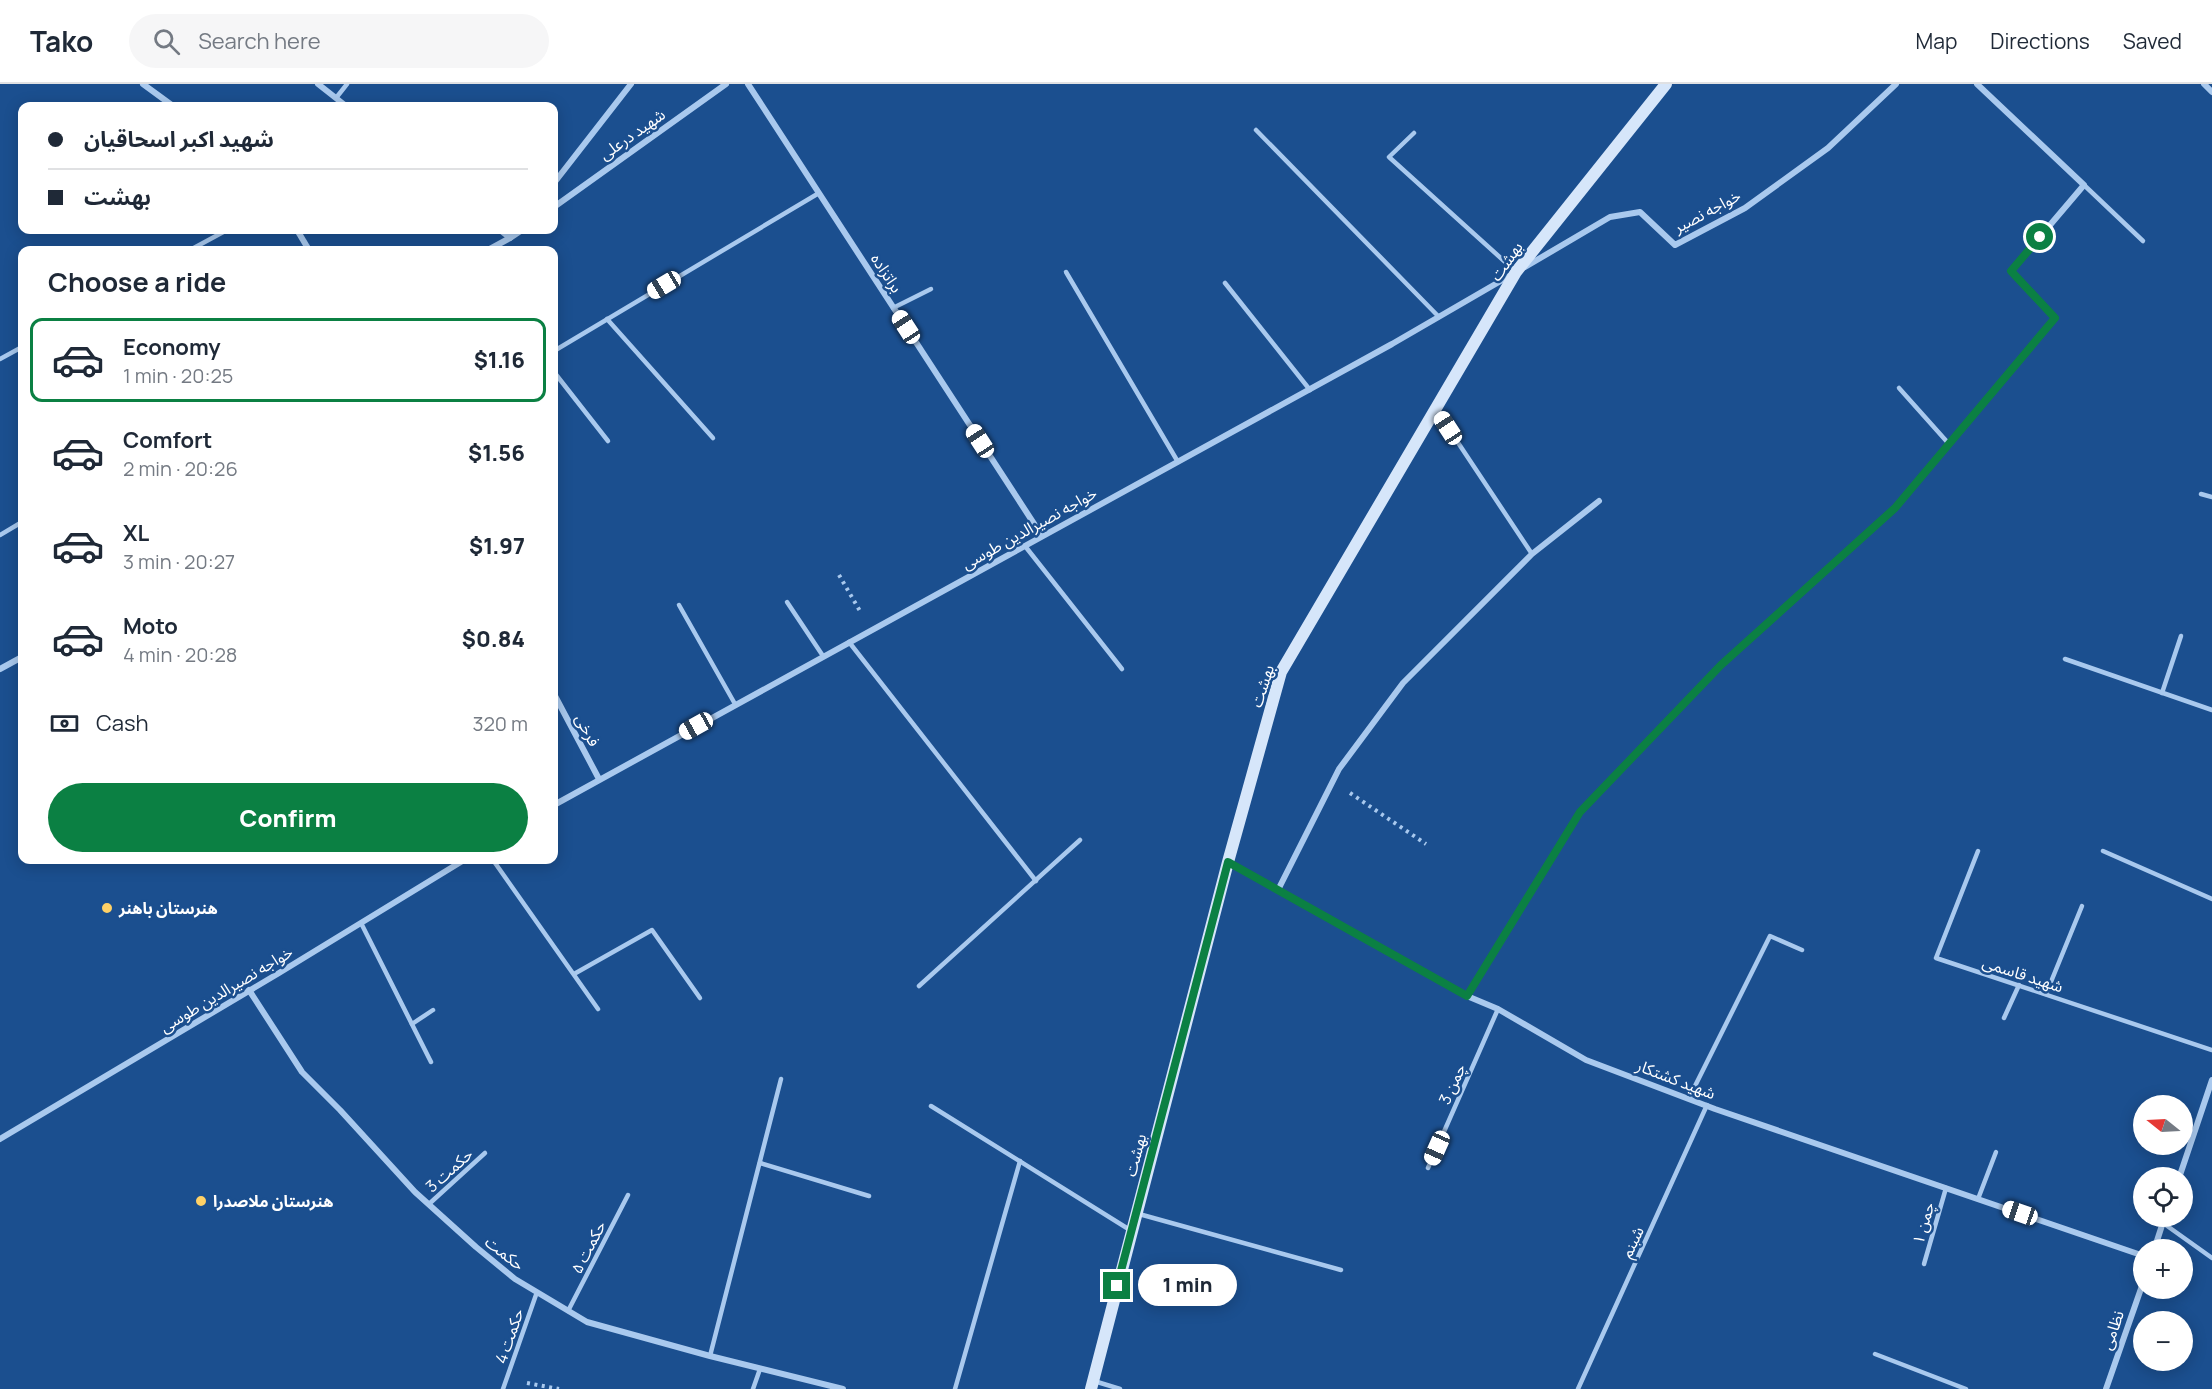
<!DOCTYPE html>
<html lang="en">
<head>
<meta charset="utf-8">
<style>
	body { margin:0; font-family:Manrope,"Noto Sans Arabic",sans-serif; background:#f6f6f7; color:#1f2937; height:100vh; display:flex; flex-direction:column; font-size:22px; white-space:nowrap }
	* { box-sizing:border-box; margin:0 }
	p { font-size:20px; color:#747a83 }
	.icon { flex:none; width:33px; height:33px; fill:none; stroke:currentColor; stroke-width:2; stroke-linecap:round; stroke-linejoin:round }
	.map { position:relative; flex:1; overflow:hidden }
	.drawer { position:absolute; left:18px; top:162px; width:540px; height:618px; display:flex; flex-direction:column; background:#fff; border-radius:12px; box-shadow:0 3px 15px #0003 }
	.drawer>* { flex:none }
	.hud { position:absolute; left:18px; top:18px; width:540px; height:132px; border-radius:12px; box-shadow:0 3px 15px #0003; display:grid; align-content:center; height:132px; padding:0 30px; background:#fff }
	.needle { width:39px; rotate:288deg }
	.fabs { position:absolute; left:2133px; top:1011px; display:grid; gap:12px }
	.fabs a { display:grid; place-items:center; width:60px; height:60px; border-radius:50%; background:#fff; box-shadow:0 3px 15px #0003; font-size:30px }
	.end { position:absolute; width:27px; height:27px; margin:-14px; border:8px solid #0b8043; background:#fff; box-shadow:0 0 0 3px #fff }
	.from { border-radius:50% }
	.bubble { position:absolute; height:42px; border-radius:21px; background:#fff; box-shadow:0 3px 15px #0003; font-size:20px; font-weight:800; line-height:42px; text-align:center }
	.car { position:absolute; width:18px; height:36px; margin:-18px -9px; border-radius:8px; box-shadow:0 0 4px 2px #0007; background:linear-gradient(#fff 24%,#345 0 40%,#fff 0 76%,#345 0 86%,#fff 0) }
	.hud b { display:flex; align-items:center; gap:21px; height:57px; font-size:22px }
	.hud b+b { border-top:2px solid #e0e1e3 }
	.hud i { width:15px; height:15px; background:#1f2937 }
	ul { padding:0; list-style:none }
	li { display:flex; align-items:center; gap:18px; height:84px; margin:0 12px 9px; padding:0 18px; border:3px solid transparent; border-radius:12px }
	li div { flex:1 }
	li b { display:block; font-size:22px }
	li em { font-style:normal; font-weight:800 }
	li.current { border-color:#0b8043 }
	li>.icon { width:54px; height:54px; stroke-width:1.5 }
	h2 { padding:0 30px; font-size:27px; line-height:72px }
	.pay { display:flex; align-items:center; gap:15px; height:66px; padding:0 30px; font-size:22px }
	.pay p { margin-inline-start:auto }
	.cta { display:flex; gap:12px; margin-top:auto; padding:12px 30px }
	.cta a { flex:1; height:69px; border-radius:36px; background:#0b8043; color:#fff; font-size:24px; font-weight:800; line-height:69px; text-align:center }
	header { display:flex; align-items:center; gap:36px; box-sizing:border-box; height:84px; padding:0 30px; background:#fff; border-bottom:2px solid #e0e1e3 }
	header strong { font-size:28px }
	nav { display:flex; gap:33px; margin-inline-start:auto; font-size:21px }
	.search { width:420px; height:54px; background:#f6f6f7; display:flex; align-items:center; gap:15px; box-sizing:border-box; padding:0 21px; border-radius:33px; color:#747a83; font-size:22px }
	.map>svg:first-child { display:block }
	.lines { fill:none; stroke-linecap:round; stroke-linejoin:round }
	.path { stroke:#a9c9ee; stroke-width:4; stroke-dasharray:3 4.5; stroke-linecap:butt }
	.lane { stroke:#a9c9ee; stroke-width:4.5 }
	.street { stroke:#a9c9ee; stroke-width:6 }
	.secondary { stroke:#d6e6fa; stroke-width:12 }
	.route { stroke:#0b8043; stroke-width:8 }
	.poi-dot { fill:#ffd166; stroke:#1b4f8f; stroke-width:2 }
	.labels { text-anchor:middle; stroke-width:5; stroke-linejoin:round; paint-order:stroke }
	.street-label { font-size:16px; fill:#fff; stroke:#1b4f8f }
	.poi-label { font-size:16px; font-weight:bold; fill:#fff; stroke:#1b4f8f; text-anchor:start }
</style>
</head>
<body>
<header>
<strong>Tako</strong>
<div class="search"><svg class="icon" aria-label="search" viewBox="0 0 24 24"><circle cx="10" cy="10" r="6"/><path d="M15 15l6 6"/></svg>Search here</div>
<nav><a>Map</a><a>Directions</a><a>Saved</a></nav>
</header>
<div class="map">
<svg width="2212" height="1305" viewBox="0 0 2212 1305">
	<rect width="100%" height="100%" fill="#1b4f8f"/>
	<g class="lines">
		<g class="path">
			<path d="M839,491L860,527"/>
			<path d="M1350,709L1426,760"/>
			<path d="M527,1299L559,1305"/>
		</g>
		<g class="lane">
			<path d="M336,14L347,0"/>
			<path d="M1256,46L1439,233"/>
			<path d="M1414,49L1389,73L1514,186"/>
			<path d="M2084,101L2143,157"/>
			<path d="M190,166L227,146"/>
			<path d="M1066,188L1178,378"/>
			<path d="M1225,199L1310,306"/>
			<path d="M893,224L931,205"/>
			<path d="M607,235L713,354"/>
			<path d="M554,267L819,109"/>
			<path d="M0,275L22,263"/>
			<path d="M554,288L608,357"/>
			<path d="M1899,304L1949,360"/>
			<path d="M1437,327L1532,470"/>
			<path d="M2201,410L2212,413"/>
			<path d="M0,451L22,438"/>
			<path d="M1025,462L1122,585"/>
			<path d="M787,518L823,572"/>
			<path d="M679,521L735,620"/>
			<path d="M849,558L1036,797"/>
			<path d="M2065,575L2212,626"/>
			<path d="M2162,609L2181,552"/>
			<path d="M1978,767L1936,874L2212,966"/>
			<path d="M2103,767L2212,815"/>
			<path d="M493,776L598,925"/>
			<path d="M361,839L431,978"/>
			<path d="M574,890L652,846L700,914"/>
			<path d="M919,902L1080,756"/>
			<path d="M2046,910L2082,822"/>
			<path d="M2004,934L2019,901"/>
			<path d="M412,940L433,926"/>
			<path d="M1689,1014L1770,852L1802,866"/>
			<path d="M931,1022L1130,1146"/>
			<path d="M760,1079L869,1112"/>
			<path d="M1428,1084L1498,925"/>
			<path d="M1978,1115L1996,1068"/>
			<path d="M429,1120L485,1069"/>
			<path d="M1139,1130L1341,1186"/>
			<path d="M2163,1139L2212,1174"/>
			<path d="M1924,1180L1946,1104"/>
			<path d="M568,1227L628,1111"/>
			<path d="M1875,1270L1966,1305"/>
			<path d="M710,1272L781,995"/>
			<path d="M1094,1297L1120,1305"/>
			<path d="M503,1305L537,1208"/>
			<path d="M753,1305L760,1285"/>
			<path d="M955,1305L1020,1077"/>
			<path d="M1578,1305L1707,1021"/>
		</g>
		<g class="street">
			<path d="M143,0L173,22"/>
			<path d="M318,0L346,22"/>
			<path d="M748,0L1042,452"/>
			<path d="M2204,0L2212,8"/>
			<path d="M554,99L631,0"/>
			<path d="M554,123L726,0"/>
			<path d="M297,146L309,166"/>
			<path d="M500,146L510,154L522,146"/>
			<path d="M488,166L510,154L517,146"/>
			<path d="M1525,183L1610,133L1640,128L1675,161L1745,124L1828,64L1896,0"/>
			<path d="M0,585L22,573"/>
			<path d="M554,610L599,695"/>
			<path d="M554,721L1392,260L1511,191"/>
			<path d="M1228,778L1467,912L1498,925L1586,976L1715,1025L2144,1172"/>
			<path d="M1278,806L1339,685L1403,599L1532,470L1599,417"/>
			<path d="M249,906L302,988L340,1026L415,1108L476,1163L515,1195L587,1238L710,1272L843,1305"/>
			<path d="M1467,912L1580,728L1721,581L1895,424L2055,234L2011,187L2084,101L1977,0"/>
			<path d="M0,1055L279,889L464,776"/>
			<path d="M2179,1094L2212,996"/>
			<path d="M2154,1166L2165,1132"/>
			<path d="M2106,1305L2144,1196"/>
		</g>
		<path class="secondary" d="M1091,1305L1228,778L1281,588L1516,188L1666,0"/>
	</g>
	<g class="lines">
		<path class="route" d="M1117,1202L1228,778L1467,912L1580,728L1721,581L1895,424L2055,234L2011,187L2040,153"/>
	</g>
	<g class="poi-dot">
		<circle cx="107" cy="824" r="6"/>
		<circle cx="201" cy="1117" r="6"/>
	</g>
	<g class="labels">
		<g class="street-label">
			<text transform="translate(632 50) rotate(-35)" y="6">شهید درعلی</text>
			<text transform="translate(1707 127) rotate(-28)" y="6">خواجه نصیر</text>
			<text transform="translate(1506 177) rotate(-55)" y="6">بهشت</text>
			<text transform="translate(887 189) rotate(57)" y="6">براتزاده</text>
			<text transform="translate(1029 444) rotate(-29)" y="6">خواجه نصیرالدین طوسی</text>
			<text transform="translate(1262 602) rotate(-72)" y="6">بهشت</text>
			<text transform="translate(588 646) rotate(62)" y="6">فرخی</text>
			<text transform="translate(2023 890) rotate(18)" y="6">شهید قاسمی</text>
			<text transform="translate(226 905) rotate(-31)" y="6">خواجه نصیرالدین طوسی</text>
			<text transform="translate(1676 995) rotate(21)" y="6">شهید کشتکار</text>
			<text transform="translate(1452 1000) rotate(-66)" y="6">چمن 3</text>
			<text transform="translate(1135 1071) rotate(-75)" y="6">بهشت</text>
			<text transform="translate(449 1086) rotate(-42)" y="6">حکمت 3</text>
			<text transform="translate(1923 1139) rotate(-74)" y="6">چمن ۱</text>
			<text transform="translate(1632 1158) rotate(-65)" y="6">شبنم</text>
			<text transform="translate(588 1163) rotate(-63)" y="6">حکمت ۵</text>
			<text transform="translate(505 1169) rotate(38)" y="6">حکمت</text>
			<text transform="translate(2112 1246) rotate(-71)" y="6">نظامی</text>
			<text transform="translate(509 1252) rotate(-71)" y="6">حکمت 4</text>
		</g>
		<g class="poi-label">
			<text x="119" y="830">هنرستان باهنر</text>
			<text x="213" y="1123">هنرستان ملاصدرا</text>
		</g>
	</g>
</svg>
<div class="fabs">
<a><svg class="needle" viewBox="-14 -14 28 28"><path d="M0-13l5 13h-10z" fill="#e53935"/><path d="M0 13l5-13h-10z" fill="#747a83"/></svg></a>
<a><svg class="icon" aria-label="locate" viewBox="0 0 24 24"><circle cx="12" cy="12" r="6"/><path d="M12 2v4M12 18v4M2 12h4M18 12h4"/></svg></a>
<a>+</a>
<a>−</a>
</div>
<i class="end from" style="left:2040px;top:153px"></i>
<i class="end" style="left:1117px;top:1202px"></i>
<div class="bubble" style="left:1138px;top:1180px;width:99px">1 min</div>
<i class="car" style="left:664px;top:201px;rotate:239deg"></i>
<i class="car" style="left:906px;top:243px;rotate:327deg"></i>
<i class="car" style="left:1448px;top:344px;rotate:327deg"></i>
<i class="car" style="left:980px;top:357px;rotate:327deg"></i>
<i class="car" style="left:696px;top:642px;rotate:241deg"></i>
<i class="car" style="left:1437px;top:1064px;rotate:204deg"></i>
<i class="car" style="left:2020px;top:1129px;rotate:289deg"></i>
<div class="hud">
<b><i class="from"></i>شهید اکبر اسحاقیان</b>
<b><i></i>بهشت</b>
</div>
<section class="drawer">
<h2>Choose a ride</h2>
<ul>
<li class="current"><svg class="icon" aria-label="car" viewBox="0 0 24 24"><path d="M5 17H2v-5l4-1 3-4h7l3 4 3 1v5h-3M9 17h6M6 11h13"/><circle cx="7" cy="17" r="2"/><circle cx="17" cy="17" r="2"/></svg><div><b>Economy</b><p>1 min · 20:25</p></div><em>$1.16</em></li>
<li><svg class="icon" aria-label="car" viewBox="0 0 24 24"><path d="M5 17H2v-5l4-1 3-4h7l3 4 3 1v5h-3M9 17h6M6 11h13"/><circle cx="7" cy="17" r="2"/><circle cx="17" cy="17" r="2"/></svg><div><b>Comfort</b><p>2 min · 20:26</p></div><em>$1.56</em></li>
<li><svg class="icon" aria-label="car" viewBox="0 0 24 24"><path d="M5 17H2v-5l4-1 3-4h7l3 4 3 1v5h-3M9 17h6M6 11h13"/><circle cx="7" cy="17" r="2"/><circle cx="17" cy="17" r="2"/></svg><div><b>XL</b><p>3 min · 20:27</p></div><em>$1.97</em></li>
<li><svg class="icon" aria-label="car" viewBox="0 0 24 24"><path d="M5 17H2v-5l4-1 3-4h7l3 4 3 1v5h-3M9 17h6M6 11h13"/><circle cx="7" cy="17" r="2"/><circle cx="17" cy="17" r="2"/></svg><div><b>Moto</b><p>4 min · 20:28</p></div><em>$0.84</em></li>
</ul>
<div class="pay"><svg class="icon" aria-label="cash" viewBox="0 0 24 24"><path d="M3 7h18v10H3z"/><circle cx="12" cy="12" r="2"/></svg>Cash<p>320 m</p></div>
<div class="cta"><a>Confirm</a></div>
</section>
</div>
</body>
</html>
